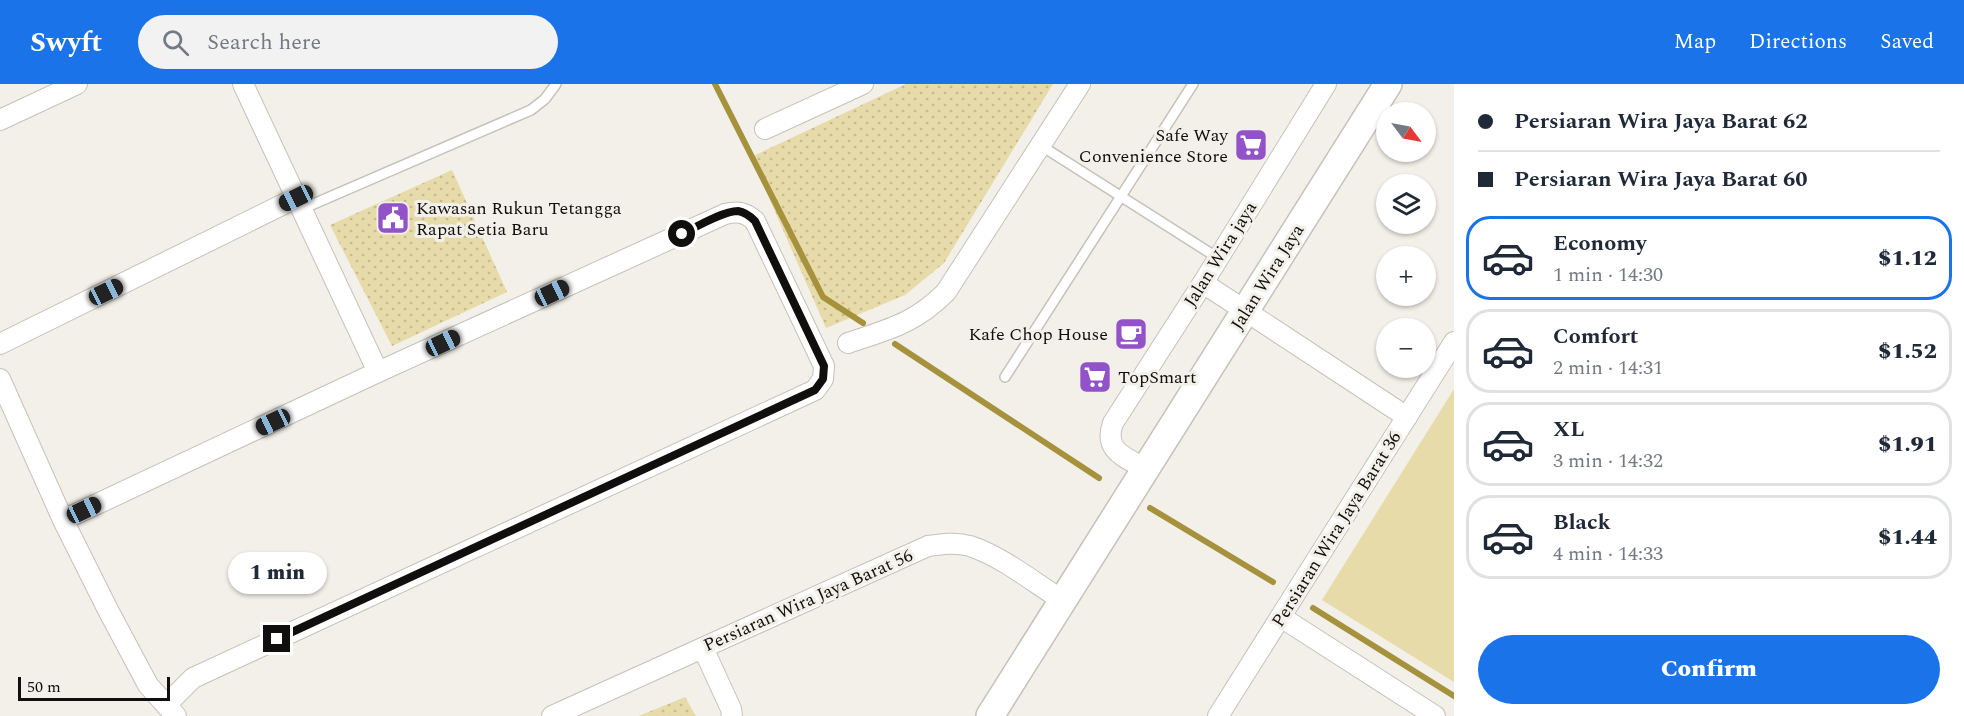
<!DOCTYPE html>
<html lang="en">
<head>
<meta charset="utf-8">
<style>
	body { margin:0; font-family:Spectral,serif; background:#f2f2f3; color:#1f2937; height:100vh; display:flex; flex-direction:column; font-size:22px; white-space:nowrap }
	* { box-sizing:border-box; margin:0 }
	p { font-size:20px; color:#747a83 }
	.icon { flex:none; width:33px; height:33px; fill:none; stroke:currentColor; stroke-width:2; stroke-linecap:round; stroke-linejoin:round }
	.map { position:relative; flex:1; overflow:hidden }
	.drawer { display:flex; flex-direction:column; background:#fff; width:510px }
	.drawer>* { flex:none }
	.hud { display:grid; align-content:center; height:132px; padding:0 24px; background:#fff }
	.needle { width:39px; rotate:122deg }
	.controls { position:absolute; left:1376px; top:18px; display:grid; gap:12px }
	.controls a { display:grid; place-items:center; width:60px; height:60px; border-radius:50%; background:#fff; box-shadow:0 2px 4px #0004; font-size:30px }
	.scale { position:absolute; left:18px; bottom:15px; width:152px; box-sizing:border-box; padding-left:6px; border:3px solid #100f0d; border-top:0; font-size:16px; line-height:21px; white-space:nowrap; color:#100f0d; -webkit-text-stroke:4px #f2f0e8; paint-order:stroke }
	.end { position:absolute; width:27px; height:27px; margin:-14px; border:8px solid #100f0d; background:#fff; box-shadow:0 0 0 3px #fff }
	.from { border-radius:50% }
	.bubble { position:absolute; height:42px; border-radius:21px; background:#fff; box-shadow:0 2px 4px #0004; font-size:20px; font-weight:800; line-height:42px; text-align:center }
	.car { position:absolute; width:18px; height:36px; margin:-18px -9px; border-radius:8px; box-shadow:0 0 4px 2px #0007; background:linear-gradient(#222 24%,#8ab4d8 0 40%,#222 0 76%,#8ab4d8 0 86%,#222 0) }
	.hud b { display:flex; align-items:center; gap:21px; height:57px; font-size:22px }
	.hud b+b { border-top:2px solid #e0e1e3 }
	.hud i { width:15px; height:15px; background:#1f2937 }
	ul { padding:0; list-style:none }
	li { display:flex; align-items:center; gap:18px; height:84px; margin:0 12px 9px; padding:0 12px; border:3px solid #e0e1e3; border-radius:24px }
	li div { flex:1 }
	li b { display:block; font-size:22px }
	li em { font-style:normal; font-weight:800 }
	li.selected { border-color:#1a73e8 }
	li>.icon { width:54px; height:54px; stroke-width:1.5 }
	.button { display:flex; gap:12px; margin-top:auto; padding:12px 24px }
	.button a { flex:1; height:69px; border-radius:36px; background:#1a73e8; color:#fff; font-size:24px; font-weight:800; line-height:69px; text-align:center }
	header { display:flex; align-items:center; gap:36px; box-sizing:border-box; height:84px; padding:0 30px; background:#1a73e8; color:#fff }
	header strong { font-size:28px }
	nav { display:flex; gap:33px; margin-inline-start:auto; font-size:21px }
	.search { width:420px; height:54px; background:#f2f2f3; display:flex; align-items:center; gap:15px; box-sizing:border-box; padding:0 21px; border-radius:33px; color:#747a83; font-size:22px }
	main { display:flex; flex:1; min-height:0 }
	.map>svg:first-child { display:block }
	.green { fill:#e7dbaa }
	.park { fill:url(#park-dots) }
	.lines { fill:none; stroke-linecap:round; stroke-linejoin:round }
	.stream { stroke:#a6923c; stroke-width:6 }
	.lane-casing { stroke:#c4c2ba; stroke-width:12 }
	.street-casing { stroke:#c4c2ba; stroke-width:22 }
	.secondary-casing { stroke:#c4c2ba; stroke-width:30 }
	.lane { stroke:#fff; stroke-width:9 }
	.street { stroke:#fff; stroke-width:20 }
	.secondary { stroke:#fff; stroke-width:27 }
	.route { stroke:#100f0d; stroke-width:8 }
	.labels { text-anchor:middle; stroke-width:6; stroke-linejoin:round; paint-order:stroke }
	.poi-label { font-size:18px; fill:#100f0d; stroke:#f2f0e8; text-anchor:end }
	.street-label { font-size:18px; fill:#100f0d; stroke:#f2f0e8 }
</style>
</head>
<body>
<header>
<strong>Swyft</strong>
<div class="search"><svg class="icon" aria-label="search" viewBox="0 0 24 24"><circle cx="10" cy="10" r="6"/><path d="M15 15l6 6"/></svg>Search here</div>
<nav><a>Map</a><a>Directions</a><a>Saved</a></nav>
</header>
<main>
<div class="map">
<svg width="1454" height="632" viewBox="0 0 1454 632">
	<defs>
		<pattern id="park-dots" width="8" height="8" patternUnits="userSpaceOnUse" patternTransform="scale(1.5)"><rect width="8" height="8" fill="#e7dbaa"/><path d="M2 2h.1M6 6h.1" fill="none" stroke="#c5bb91" stroke-width="1.8" stroke-linecap="round"/></pattern>
	</defs>
	<rect width="100%" height="100%" fill="#f2f0e8"/>
	<path class="green" d="M1454,305V598L1322,516Z"/>
	<g class="park">
		<path d="M906,0H1053L944,179L905,211L826,244L751,73Z"/>
		<path d="M452,86L507,208L392,262L330,141Z"/>
		<path d="M685,613L696,632H639Z"/>
	</g>
	<g class="lines">
		<g class="stream">
			<path d="M715,0L823,213L863,239"/>
			<path d="M895,260L1099,394"/>
			<path d="M1150,424L1273,498"/>
			<path d="M1313,524L1454,612"/>
		</g>
		<defs>
			<g id="lane">
				<path d="M1040,61L1218,174"/>
				<path d="M302,125L531,26L545,15L556,0"/>
				<path d="M1005,293L1193,0"/>
			</g>
			<g id="street">
				<path d="M243,0L378,288"/>
				<path d="M0,36L77,0"/>
				<path d="M765,45L863,0"/>
				<path d="M1203,199L1407,333"/>
				<path d="M848,259C889,245 914,240 946,208L1080,0"/>
				<path d="M0,260L296,114"/>
				<path d="M0,295L63,436L108,526L148,601L176,632"/>
				<path d="M1146,385C1125,373 1103,367 1113,339L1203,199L1326,0"/>
				<path d="M63,436L378,288L725,130C738,127 745,128 755,137L824,282L823,295L815,306L193,594L166,621"/>
				<path d="M1281,533L1435,632"/>
				<path d="M703,564L731,625L732,632"/>
				<path d="M552,632L928,462C942,460 956,458 970,462C1003,473 1033,498 1062,516"/>
				<path d="M1218,632L1454,258"/>
			</g>
			<path id="secondary" d="M990,632L1388,0"/>
		</defs>
		<use href="#lane" class="lane-casing"/>
		<use href="#street" class="street-casing"/>
		<use href="#secondary" class="secondary-casing"/>
		<use href="#lane" class="lane"/>
		<use href="#street" class="street"/>
		<use href="#secondary" class="secondary"/>
	</g>
	<g class="lines">
		<path class="route" d="M277,555L815,306L823,295L824,282L755,137C750,132 745,128 738,127C723,127 696,143 682,150"/>
	</g>
	<defs>
		<symbol id="supermarket-square" viewBox="-11 -11 22 22"><rect x="-9" y="-9" width="18" height="18" rx="4" fill="#9253c9" stroke="#f2f0e8"/><path d="M-6-5.5h2.5l.6 2H6L4.5 2H-2.5L-4.4-4H-6ZM-1.5 3.2a1.3 1.3 0 1 0 .1 0ZM3 3.2a1.3 1.3 0 1 0 .1 0Z" fill="#fff"/></symbol>
		<symbol id="civic-square" viewBox="-11 -11 22 22"><rect x="-9" y="-9" width="18" height="18" rx="4" fill="#9253c9" stroke="#f2f0e8"/><path d="M-.6-6.5H3V-4.5H.6V-3L4-1V1h2V6H-6V1h2V-1L-.6-3ZM-1.2 2.5V6h2.4V2.5Z" fill="#fff"/></symbol>
		<symbol id="cafe-square" viewBox="-11 -11 22 22"><rect x="-9" y="-9" width="18" height="18" rx="4" fill="#9253c9" stroke="#f2f0e8"/><path d="M-5.5-4.5H6V0H3Q3 3.5 0 3.5H-2.5Q-5.5 3.5-5.5 0ZM3-3.2v2h1.7v-2ZM-6 4.5H4V6H-6Z" fill="#fff"/></symbol>
	</defs>
	<g fill-rule="evenodd">
		<use href="#supermarket-square" x="1232" y="42" width="38" height="38"/>
		<use href="#civic-square" x="374" y="115" width="38" height="38"/>
		<use href="#cafe-square" x="1112" y="231" width="38" height="38"/>
		<use href="#supermarket-square" x="1076" y="274" width="38" height="38"/>
	</g>
	<g class="labels">
		<g class="poi-label">
			<text x="1228" y="57">Safe Way<tspan x="1228" dy="21">Convenience Store</tspan></text>
			<text x="416" y="130" text-anchor="start">Kawasan Rukun Tetangga<tspan x="416" dy="21">Rapat Setia Baru</tspan></text>
			<text x="1108" y="256">Kafe Chop House</text>
			<text x="1118" y="299" text-anchor="start">TopSmart</text>
		</g>
		<g class="street-label">
			<text transform="translate(1220 170) rotate(-58)" y="6">Jalan Wira jaya</text>
			<text transform="translate(1267 193) rotate(-58)" y="6">Jalan Wira Jaya</text>
			<text transform="translate(1336 445) rotate(-58)" y="6">Persiaran Wira Jaya Barat 36</text>
			<text transform="translate(808 516) rotate(-24)" y="6">Persiaran Wira Jaya Barat 56</text>
		</g>
	</g>
</svg>
<div class="controls">
<a><svg class="needle" viewBox="-14 -14 28 28"><path d="M0-13l5 13h-10z" fill="#e53935"/><path d="M0 13l5-13h-10z" fill="#747a83"/></svg></a>
<a><svg class="icon" aria-label="layers" viewBox="0 0 24 24"><path d="M12 4l9 5-9 5-9-5zM3 14l9 5 9-5"/></svg></a>
<a>+</a>
<a>−</a>
</div>
<div class="scale">50 m</div>
<i class="end from" style="left:682px;top:150px"></i>
<i class="end" style="left:277px;top:555px"></i>
<div class="bubble" style="left:228px;top:468px;width:99px">1 min</div>
<i class="car" style="left:296px;top:114px;rotate:244deg"></i>
<i class="car" style="left:106px;top:208px;rotate:64deg"></i>
<i class="car" style="left:552px;top:209px;rotate:65deg"></i>
<i class="car" style="left:443px;top:259px;rotate:65deg"></i>
<i class="car" style="left:273px;top:338px;rotate:245deg"></i>
<i class="car" style="left:84px;top:426px;rotate:65deg"></i>
</div>
<section class="drawer">
<div class="hud">
<b><i class="from"></i>Persiaran Wira Jaya Barat 62</b>
<b><i></i>Persiaran Wira Jaya Barat 60</b>
</div>
<ul>
<li class="selected"><svg class="icon" aria-label="car" viewBox="0 0 24 24"><path d="M5 17H2v-5l4-1 3-4h7l3 4 3 1v5h-3M9 17h6M6 11h13"/><circle cx="7" cy="17" r="2"/><circle cx="17" cy="17" r="2"/></svg><div><b>Economy</b><p>1 min · 14:30</p></div><em>$1.12</em></li>
<li><svg class="icon" aria-label="car" viewBox="0 0 24 24"><path d="M5 17H2v-5l4-1 3-4h7l3 4 3 1v5h-3M9 17h6M6 11h13"/><circle cx="7" cy="17" r="2"/><circle cx="17" cy="17" r="2"/></svg><div><b>Comfort</b><p>2 min · 14:31</p></div><em>$1.52</em></li>
<li><svg class="icon" aria-label="car" viewBox="0 0 24 24"><path d="M5 17H2v-5l4-1 3-4h7l3 4 3 1v5h-3M9 17h6M6 11h13"/><circle cx="7" cy="17" r="2"/><circle cx="17" cy="17" r="2"/></svg><div><b>XL</b><p>3 min · 14:32</p></div><em>$1.91</em></li>
<li><svg class="icon" aria-label="car" viewBox="0 0 24 24"><path d="M5 17H2v-5l4-1 3-4h7l3 4 3 1v5h-3M9 17h6M6 11h13"/><circle cx="7" cy="17" r="2"/><circle cx="17" cy="17" r="2"/></svg><div><b>Black</b><p>4 min · 14:33</p></div><em>$1.44</em></li>
</ul>
<div class="button"><a>Confirm</a></div>
</section>
</main>
</body>
</html>
